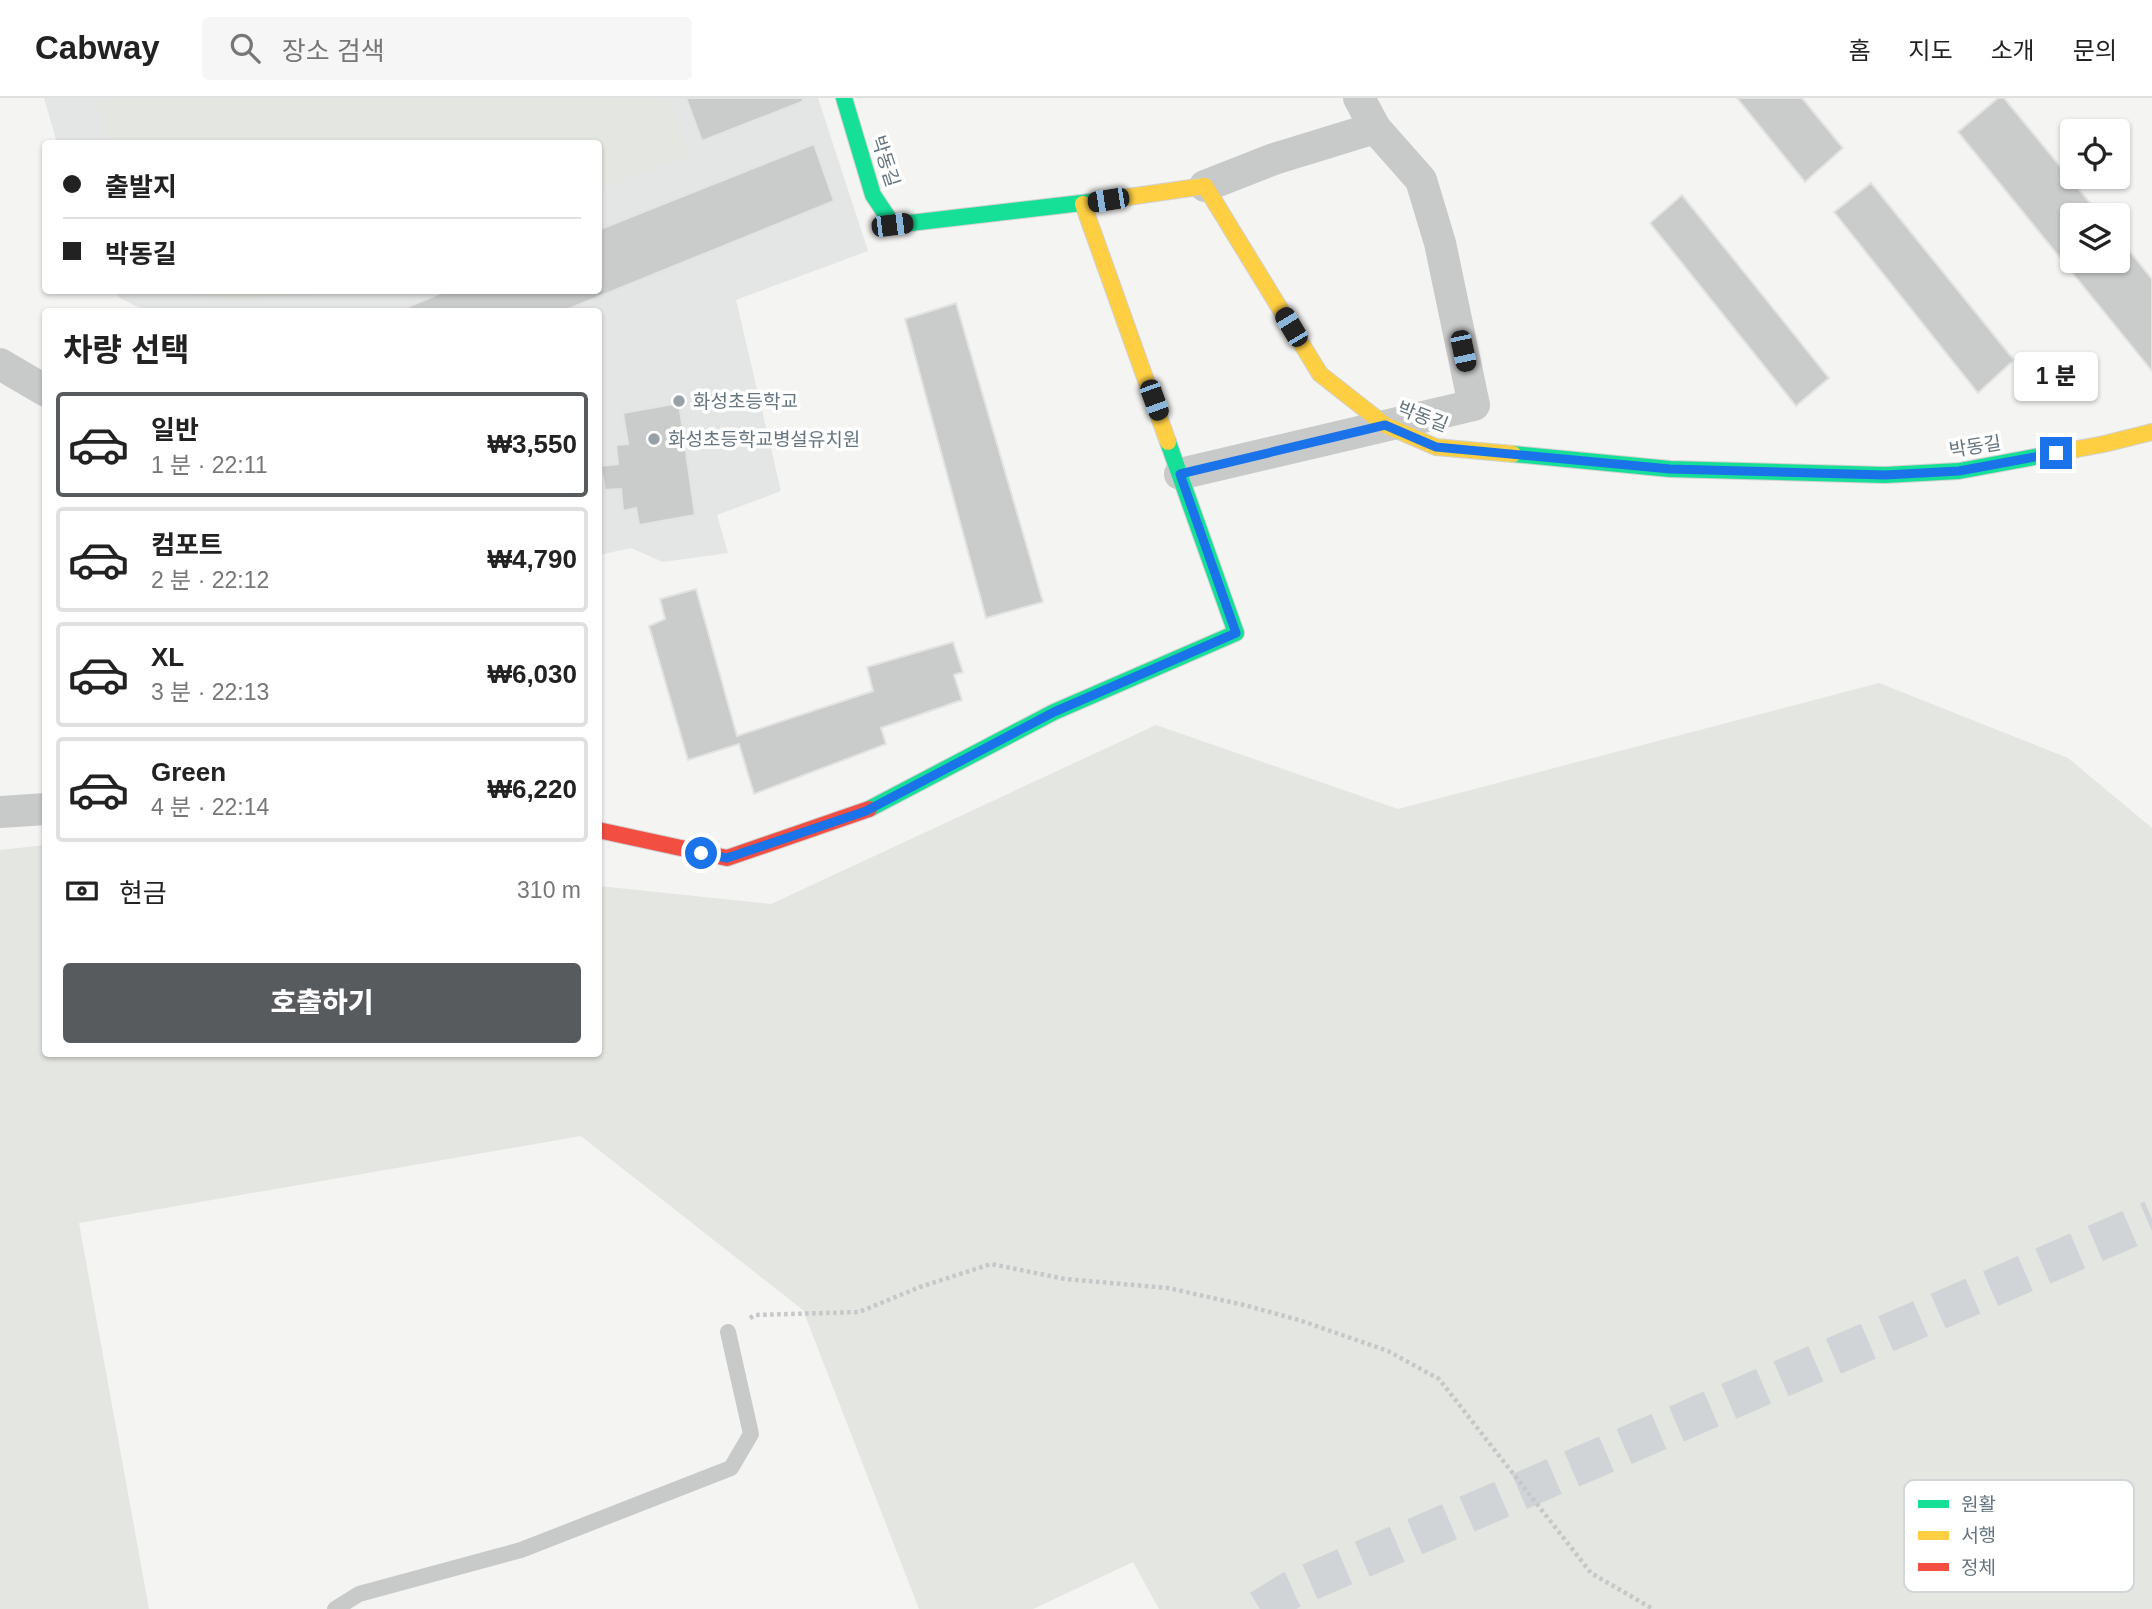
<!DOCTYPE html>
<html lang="ko">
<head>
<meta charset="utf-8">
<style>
	body { margin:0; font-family:Helvetica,"Noto Sans KR",sans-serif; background:#f6f6f6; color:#222; height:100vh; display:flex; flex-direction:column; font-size:26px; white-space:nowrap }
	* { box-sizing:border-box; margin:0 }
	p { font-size:23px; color:#767676 }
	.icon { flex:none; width:38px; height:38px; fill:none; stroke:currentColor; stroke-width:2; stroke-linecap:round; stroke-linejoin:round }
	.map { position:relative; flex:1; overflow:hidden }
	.sheet { position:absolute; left:42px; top:210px; width:560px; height:749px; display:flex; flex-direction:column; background:#fff; border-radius:7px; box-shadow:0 2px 5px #0004 }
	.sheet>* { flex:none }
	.guide { position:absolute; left:42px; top:42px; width:560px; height:154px; border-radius:7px; box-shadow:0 2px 5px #0004; display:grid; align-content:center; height:154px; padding:0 21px; background:#fff }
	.fabs { position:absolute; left:2060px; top:21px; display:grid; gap:14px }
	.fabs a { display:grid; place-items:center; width:70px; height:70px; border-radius:7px; background:#fff; box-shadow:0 2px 5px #0004; font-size:35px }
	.end { position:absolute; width:32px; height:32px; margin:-16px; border:9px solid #1a73e8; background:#fff; box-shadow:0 0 0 4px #fff }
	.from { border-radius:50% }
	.bubble { position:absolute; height:49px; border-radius:7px; background:#fff; box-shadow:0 2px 5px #0004; font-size:23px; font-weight:800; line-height:49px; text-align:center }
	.car { position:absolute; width:21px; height:42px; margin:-21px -10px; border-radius:9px; box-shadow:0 0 5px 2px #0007; background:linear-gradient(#222 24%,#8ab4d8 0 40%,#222 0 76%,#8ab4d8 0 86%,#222 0) }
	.guide b { display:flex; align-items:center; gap:24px; height:66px; font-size:26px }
	.guide b+b { border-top:2px solid #e0e0e0 }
	.guide i { width:18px; height:18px; background:#222 }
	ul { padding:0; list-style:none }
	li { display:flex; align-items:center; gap:21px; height:105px; margin:0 14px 10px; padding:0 7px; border:4px solid #e0e0e0; border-radius:7px }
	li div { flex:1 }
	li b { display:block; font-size:26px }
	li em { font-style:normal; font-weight:800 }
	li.selected { border-color:#575b5e }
	li>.icon { width:63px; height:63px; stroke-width:1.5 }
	h2 { padding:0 21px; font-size:32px; line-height:84px }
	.pay { display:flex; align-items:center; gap:18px; height:77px; padding:0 21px; font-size:26px }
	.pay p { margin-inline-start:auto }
	.cta { display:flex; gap:14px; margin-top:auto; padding:14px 21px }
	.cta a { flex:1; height:80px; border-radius:7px; background:#575b5e; color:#fff; font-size:28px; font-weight:800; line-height:80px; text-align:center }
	header { display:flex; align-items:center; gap:42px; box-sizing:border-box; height:98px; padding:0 35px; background:#fff; border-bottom:2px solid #e0e0e0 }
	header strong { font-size:33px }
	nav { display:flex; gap:38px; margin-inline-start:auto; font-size:24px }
	.search { width:490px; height:63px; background:#f6f6f6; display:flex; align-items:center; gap:18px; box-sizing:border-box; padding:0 24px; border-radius:7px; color:#767676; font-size:26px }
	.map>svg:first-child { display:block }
	.built { fill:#e4e5e5 }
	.green { fill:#e4e6e1 }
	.building { fill:#cacccc; stroke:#e3e3e2; stroke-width:2 }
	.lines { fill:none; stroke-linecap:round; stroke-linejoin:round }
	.secondary-tunnel { stroke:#d0d4d6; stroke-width:38; stroke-dasharray:38 19; stroke-linecap:butt }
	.fast-casing { stroke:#d0d1d1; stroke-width:18 }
	.slow-casing { stroke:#d0d1d1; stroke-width:18 }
	.jam-casing { stroke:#d0d1d1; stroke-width:18 }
	.path { stroke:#c6c7c8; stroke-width:4.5; stroke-dasharray:3.5 3.5; stroke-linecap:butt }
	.lane { stroke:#c8caca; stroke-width:16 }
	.street { stroke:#c8caca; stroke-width:32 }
	.fast { stroke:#16e098; stroke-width:16 }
	.slow { stroke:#ffcf43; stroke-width:16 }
	.jam { stroke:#f24e42; stroke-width:16 }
	.route { stroke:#1a73e8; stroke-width:9 }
	.poi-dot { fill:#97a1a8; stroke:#fff; stroke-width:2.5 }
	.labels { text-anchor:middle; stroke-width:7; stroke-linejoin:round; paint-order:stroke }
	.street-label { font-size:19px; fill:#657580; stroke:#fff }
	.poi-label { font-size:19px; fill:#657580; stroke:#fff; text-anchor:start }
	.key { fill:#fff; stroke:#d1d6d9; stroke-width:2 }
	.key-label { font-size:19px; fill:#657580 }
</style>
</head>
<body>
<header>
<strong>Cabway</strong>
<div class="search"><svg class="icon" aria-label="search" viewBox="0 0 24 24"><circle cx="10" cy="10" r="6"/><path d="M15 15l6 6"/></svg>장소 검색</div>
<nav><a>홈</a><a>지도</a><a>소개</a><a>문의</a></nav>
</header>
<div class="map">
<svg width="2152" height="1511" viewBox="0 0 2152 1511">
	<rect width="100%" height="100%" fill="#f4f4f2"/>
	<path class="built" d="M44,0H818L868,153L736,202L781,393L717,417L728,455L663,464L631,450L599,457L598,214H148L120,200L113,193L598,192V46L57,45Z"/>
	<g class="green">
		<path d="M95,0H669L689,57L599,91L598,46L108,45Z"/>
		<path d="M177,193H325L312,197L230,201L181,196Z"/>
		<path d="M1879,585L2068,660L2152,730V1511H1159L1133,1464L1033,1511H919L803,1212L581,1038L79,1125L149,1511H0V752L45,747L46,956H598L599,788L771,806L1156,627L1398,711Z"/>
	</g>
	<g class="building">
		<path d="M686,0H802L804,3L702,43Z"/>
		<path d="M1737,0H1802L1843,50L1805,84Z"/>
		<path d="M1998,0H2004L2100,117H2072V163H2118V139L2152,181V273L1958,34Z"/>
		<path d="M814,46L834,103L561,214H396L448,192H598V132Z"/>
		<path d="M1871,85L2014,262L1978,295L1834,114Z"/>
		<path d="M1682,97L1829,280L1796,308L1650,125Z"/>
		<path d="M956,205L1043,504L986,520L905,221Z"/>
		<path d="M679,305L695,417L639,427L636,410L623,413L621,391L605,392L601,368L618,366L616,347L628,346L623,315Z"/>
		<path d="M696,491L737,638L873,593L867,569L953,544L963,574L954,577L962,602L881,630L886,646L754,696L739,646L688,662L649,528L665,521L660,501Z"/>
	</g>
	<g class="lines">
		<path class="secondary-tunnel" d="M1260,1511L1291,1492L2152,1121"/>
		<defs>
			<g id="fast">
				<path d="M844,0L873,97L893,127L1107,102"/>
				<path d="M1513,356L1670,371L1885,377L1959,373L2045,357"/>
				<path d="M869,711L1054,614L1236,535L1168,344"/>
			</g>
			<g id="slow">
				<path d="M1107,102L1205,88L1320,276L1385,327L1436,349L1513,356"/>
				<path d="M1083,106L1168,344"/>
				<path d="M2045,357L2104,346L2152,334"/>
			</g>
			<path id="jam" d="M598,732L727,760L869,711"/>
		</defs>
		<use href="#fast" class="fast-casing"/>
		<use href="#slow" class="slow-casing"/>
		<use href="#jam" class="jam-casing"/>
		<path class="path" d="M750,1220L755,1217L859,1214L920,1189L991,1166L1065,1181L1168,1190L1244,1207L1299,1222L1388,1253L1439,1281L1591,1475L1653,1511"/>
		<path class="lane" d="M335,1511L359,1496L521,1452L731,1370L751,1336L728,1234"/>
		<g class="street">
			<path d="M1205,88L1274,61L1375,30L1359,0"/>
			<path d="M0,266L46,293"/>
			<path d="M1180,376L1474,307L1440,145L1421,82L1375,30"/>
			<path d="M0,714L46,711"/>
		</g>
		<use href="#fast" class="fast"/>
		<use href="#slow" class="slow"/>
		<use href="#jam" class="jam"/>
	</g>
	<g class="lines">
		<path class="route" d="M701,755L727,760L866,713L1054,614L1236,535L1180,376L1385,327L1436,349L1670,371L1885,377L1959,373L2056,355"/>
	</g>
	<g class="poi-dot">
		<circle cx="679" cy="303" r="7"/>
		<circle cx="654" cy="341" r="7"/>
	</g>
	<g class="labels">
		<g class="street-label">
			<text transform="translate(886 63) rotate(72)" y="7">박동길</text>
			<text transform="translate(1423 318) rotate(21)" y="7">박동길</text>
			<text transform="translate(1975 348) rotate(-9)" y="7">박동길</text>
		</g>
		<g class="poi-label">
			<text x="693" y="310">화성초등학교</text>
			<text x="668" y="348">화성초등학교병설유치원</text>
		</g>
	</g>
	<rect x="1904" y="1382" width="230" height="112" rx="10" class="key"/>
	<rect x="1918" y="1402" width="31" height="8" fill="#16e098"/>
	<rect x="1918" y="1433" width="31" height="9" fill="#ffcf43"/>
	<rect x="1918" y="1465" width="31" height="8" fill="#f24e42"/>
	<g class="key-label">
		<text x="1961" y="1413">원활</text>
		<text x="1961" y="1444">서행</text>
		<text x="1961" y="1476">정체</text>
	</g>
</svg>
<div class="fabs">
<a><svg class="icon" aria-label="locate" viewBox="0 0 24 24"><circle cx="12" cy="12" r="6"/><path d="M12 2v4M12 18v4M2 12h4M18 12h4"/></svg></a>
<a><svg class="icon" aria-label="layers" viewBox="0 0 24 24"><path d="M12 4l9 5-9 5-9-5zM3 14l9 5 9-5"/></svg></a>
</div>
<i class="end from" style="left:701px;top:755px"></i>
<i class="end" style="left:2056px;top:355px"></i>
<div class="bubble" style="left:2014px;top:254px;width:84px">1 분</div>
<i class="car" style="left:1108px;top:102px;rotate:261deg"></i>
<i class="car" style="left:892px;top:127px;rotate:83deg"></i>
<i class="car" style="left:1291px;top:229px;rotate:329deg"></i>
<i class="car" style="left:1463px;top:253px;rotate:168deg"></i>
<i class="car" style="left:1154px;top:302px;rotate:160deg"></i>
<div class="guide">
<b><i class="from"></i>출발지</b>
<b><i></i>박동길</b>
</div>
<section class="sheet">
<h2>차량 선택</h2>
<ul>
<li class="selected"><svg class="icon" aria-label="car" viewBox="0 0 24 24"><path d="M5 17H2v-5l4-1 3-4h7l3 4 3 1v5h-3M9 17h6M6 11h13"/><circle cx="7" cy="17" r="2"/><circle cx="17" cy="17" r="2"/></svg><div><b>일반</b><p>1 분 · 22:11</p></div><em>₩3,550</em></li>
<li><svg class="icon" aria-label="car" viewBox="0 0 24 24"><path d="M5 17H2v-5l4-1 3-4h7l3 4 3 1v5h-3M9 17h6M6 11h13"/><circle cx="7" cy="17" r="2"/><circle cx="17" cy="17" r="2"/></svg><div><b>컴포트</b><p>2 분 · 22:12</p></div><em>₩4,790</em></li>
<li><svg class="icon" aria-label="car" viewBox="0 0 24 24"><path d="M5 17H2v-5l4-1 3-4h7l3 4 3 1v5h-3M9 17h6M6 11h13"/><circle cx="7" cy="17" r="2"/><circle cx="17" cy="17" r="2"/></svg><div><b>XL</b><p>3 분 · 22:13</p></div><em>₩6,030</em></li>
<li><svg class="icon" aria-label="car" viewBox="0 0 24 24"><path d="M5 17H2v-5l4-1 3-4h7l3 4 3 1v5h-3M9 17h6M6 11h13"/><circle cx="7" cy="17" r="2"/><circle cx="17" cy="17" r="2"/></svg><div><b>Green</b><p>4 분 · 22:14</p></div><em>₩6,220</em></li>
</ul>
<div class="pay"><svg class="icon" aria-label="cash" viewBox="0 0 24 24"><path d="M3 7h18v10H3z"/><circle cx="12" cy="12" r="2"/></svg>현금<p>310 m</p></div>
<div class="cta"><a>호출하기</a></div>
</section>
</div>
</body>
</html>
